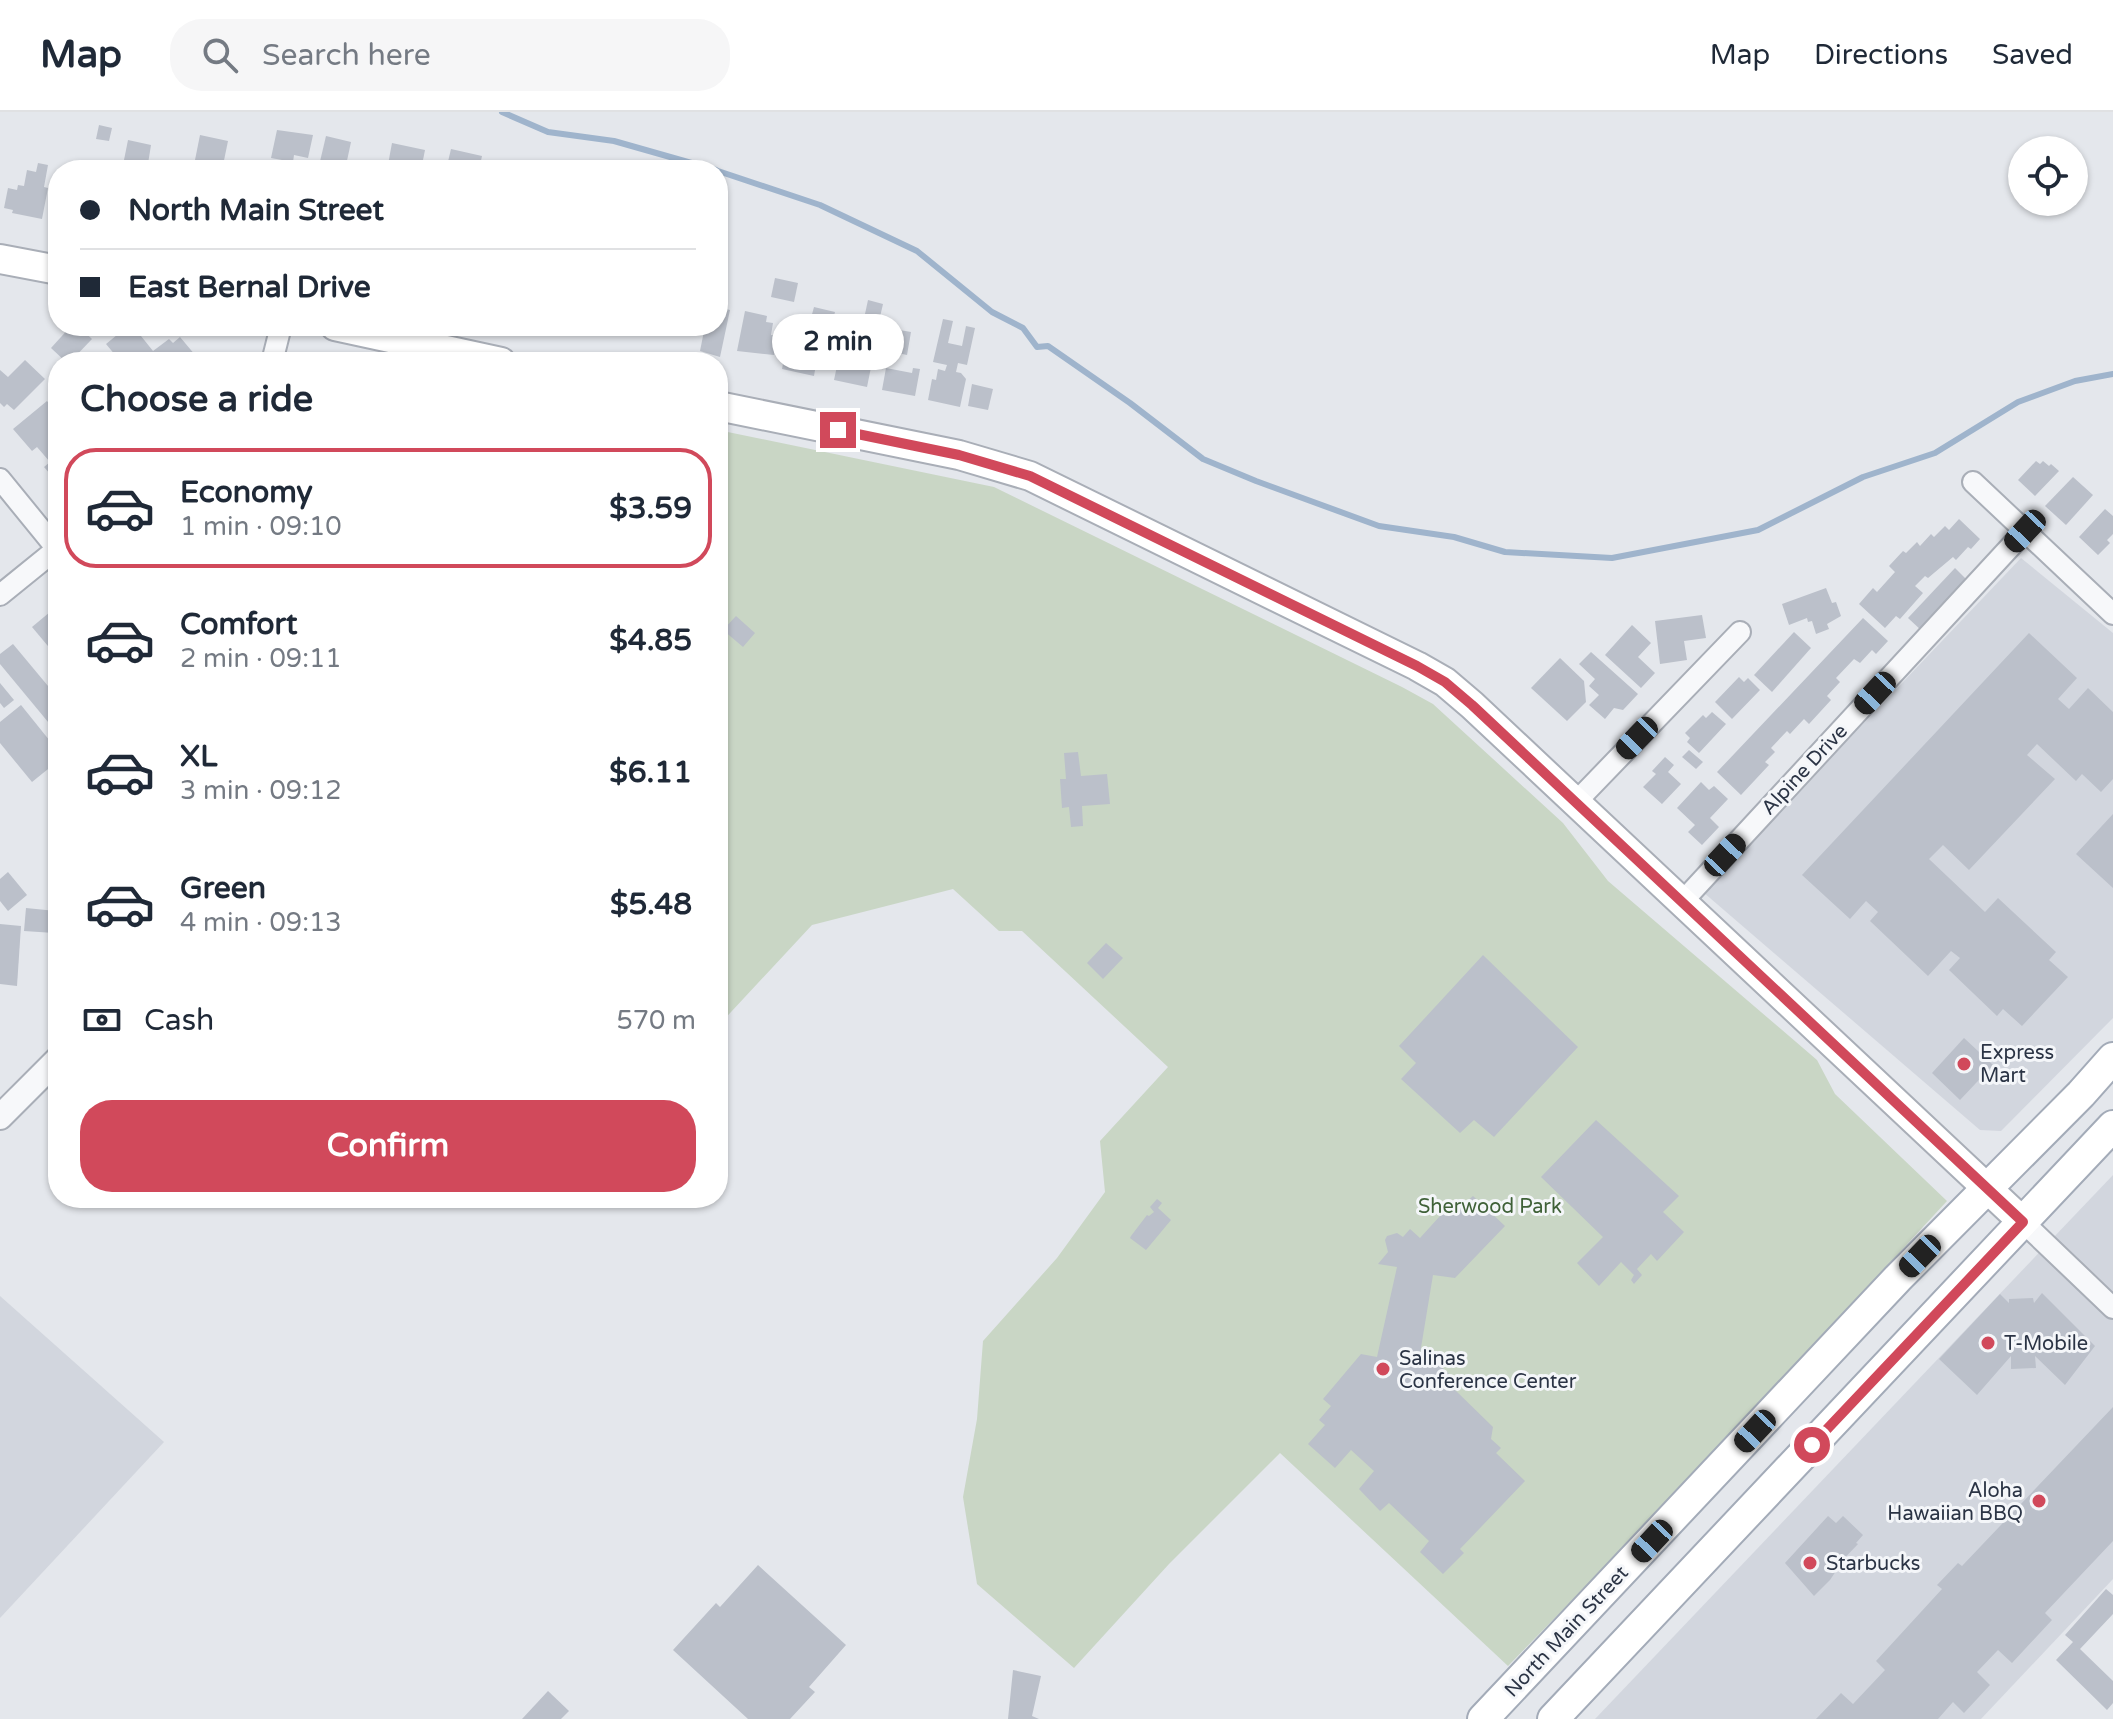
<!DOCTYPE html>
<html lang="en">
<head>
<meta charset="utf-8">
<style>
	body { margin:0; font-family:"Varela Round",sans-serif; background:#f6f6f7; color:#1f2937; height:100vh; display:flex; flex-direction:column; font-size:30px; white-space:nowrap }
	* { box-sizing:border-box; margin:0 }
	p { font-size:26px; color:#747a83 }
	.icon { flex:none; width:44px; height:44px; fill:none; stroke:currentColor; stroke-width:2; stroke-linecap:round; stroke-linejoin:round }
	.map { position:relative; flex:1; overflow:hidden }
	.details { position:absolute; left:48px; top:240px; width:680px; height:856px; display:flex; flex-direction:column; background:#fff; border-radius:32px; box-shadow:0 2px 6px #0004 }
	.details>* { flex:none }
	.banner { position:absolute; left:48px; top:48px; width:680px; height:176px; border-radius:32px; box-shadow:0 2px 6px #0004; display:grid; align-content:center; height:176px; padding:0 32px; background:#fff }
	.controls { position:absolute; left:2008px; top:24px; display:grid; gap:16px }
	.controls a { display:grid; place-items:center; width:80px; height:80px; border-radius:50%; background:#fff; box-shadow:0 2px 6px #0004; font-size:40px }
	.end { position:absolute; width:36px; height:36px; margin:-18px; border:10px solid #d1495b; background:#fff; box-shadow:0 0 0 4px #fff }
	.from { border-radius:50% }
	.bubble { position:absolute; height:56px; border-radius:28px; background:#fff; box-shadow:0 2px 6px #0004; font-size:26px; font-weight:700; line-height:56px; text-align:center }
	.car { position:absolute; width:24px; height:48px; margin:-24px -12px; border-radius:10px; box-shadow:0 0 6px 2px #0007; background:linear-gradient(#222 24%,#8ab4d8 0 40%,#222 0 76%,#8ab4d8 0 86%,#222 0) }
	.banner b { display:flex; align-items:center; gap:28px; height:76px; font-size:30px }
	.banner b+b { border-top:2px solid #e0e1e3 }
	.banner i { width:20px; height:20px; background:#1f2937 }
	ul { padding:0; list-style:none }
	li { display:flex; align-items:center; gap:24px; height:120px; margin:0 16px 12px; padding:0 16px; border:4px solid transparent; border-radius:32px }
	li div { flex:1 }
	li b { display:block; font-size:30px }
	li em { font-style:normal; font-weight:700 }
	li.on { border-color:#d1495b }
	li>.icon { width:72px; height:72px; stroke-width:1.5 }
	h2 { padding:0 32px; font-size:36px; line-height:96px }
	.pay { display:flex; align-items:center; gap:20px; height:88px; padding:0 32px; font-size:30px }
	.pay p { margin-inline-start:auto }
	.cta { display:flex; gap:16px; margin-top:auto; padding:16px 32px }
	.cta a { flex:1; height:92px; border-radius:32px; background:#d1495b; color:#fff; font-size:32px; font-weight:700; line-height:92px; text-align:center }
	header { display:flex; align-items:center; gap:48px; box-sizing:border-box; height:112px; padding:0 40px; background:#fff; border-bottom:2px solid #e0e1e3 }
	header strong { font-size:38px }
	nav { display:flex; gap:44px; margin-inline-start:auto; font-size:28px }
	.search { width:560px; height:72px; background:#f6f6f7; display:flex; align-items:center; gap:20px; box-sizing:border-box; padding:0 28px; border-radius:32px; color:#747a83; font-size:30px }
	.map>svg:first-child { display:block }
	.built { fill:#d2d6de }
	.green { fill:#c9d6c5 }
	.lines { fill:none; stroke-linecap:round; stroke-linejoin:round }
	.stream { stroke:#9fb4cc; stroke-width:6 }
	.building { fill:#bbc0ca }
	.minor-casing { stroke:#a9aeb7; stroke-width:24 }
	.tertiary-casing { stroke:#a9aeb7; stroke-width:28 }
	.secondary-casing { stroke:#a9aeb7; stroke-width:32 }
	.primary-casing { stroke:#a3abb8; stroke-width:34 }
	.minor { stroke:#f7f8fa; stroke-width:20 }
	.tertiary { stroke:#f7f8fa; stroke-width:24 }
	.secondary { stroke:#fff; stroke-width:28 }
	.primary { stroke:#fff; stroke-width:30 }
	.route { stroke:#d1495b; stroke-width:10 }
	.poi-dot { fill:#d1495b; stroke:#f4f6f9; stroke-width:3 }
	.labels { text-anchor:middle; stroke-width:6; stroke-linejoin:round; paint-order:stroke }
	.street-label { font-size:20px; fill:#2b3445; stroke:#f4f6f9 }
	.poi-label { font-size:20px; fill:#2b3445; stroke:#f4f6f9; text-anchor:start }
	.park-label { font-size:20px; fill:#3f6138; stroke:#f4f6f9 }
</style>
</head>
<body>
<header>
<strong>Map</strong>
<div class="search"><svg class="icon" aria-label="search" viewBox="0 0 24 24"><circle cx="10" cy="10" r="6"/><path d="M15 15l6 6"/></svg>Search here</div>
<nav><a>Map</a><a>Directions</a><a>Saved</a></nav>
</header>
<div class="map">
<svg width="2113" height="1607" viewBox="0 0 2113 1607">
	<rect width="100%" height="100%" fill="#e4e7ec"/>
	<g class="built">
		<path d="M2021,446L2113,521V906L2001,1019L1980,1018L1703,780Z"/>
		<path d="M2113,1063V1467L1981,1607H1595Z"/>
		<path d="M0,1184L164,1330L0,1506Z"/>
	</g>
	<path class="green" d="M718,318L994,375L1402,575L1433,592L1563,711L1608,769L1817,948L1835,982L1947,1089L1675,1383L1508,1554L1280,1341L1169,1452L1074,1556L977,1472L963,1385L977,1307L983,1229L1057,1146L1105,1080L1100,1029L1168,955L1022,819H999L953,777L812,813L718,914Z"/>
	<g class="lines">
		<g class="stream">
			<path d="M502,0L548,20L614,29L716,58"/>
			<path d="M718,59L820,93L917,139L992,200L1023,216L1037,235L1048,234L1130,291L1203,347L1256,369L1379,414L1454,425L1505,440L1612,446L1758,418L1863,365L1935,341L2018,290L2075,269L2113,262"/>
		</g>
	</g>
	<g class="building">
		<path d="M99,13L112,16L109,29L96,27Z"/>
		<path d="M277,18L313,23L308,46L294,43L293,50L271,46Z"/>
		<path d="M200,23L228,29L222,58H193Z"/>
		<path d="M326,24L351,30L345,58H318Z"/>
		<path d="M128,28L151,33L147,58H122Z"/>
		<path d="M392,31L425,38L421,58H387Z"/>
		<path d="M451,37L482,44L479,58H446Z"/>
		<path d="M38,51L48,53L44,75L48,76L42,107L12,101L13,98L4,96L8,76L17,78L18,73L24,74L27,58L36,60Z"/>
		<path d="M775,166L798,171L794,190L771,185Z"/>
		<path d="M868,188L883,192L880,205L865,202Z"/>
		<path d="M718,195L730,198L720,245L700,239L705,214H718Z"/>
		<path d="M814,195L835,200L829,222L808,217Z"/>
		<path d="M745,199L767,204L766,210L773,211L771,223L778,224L774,243L737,239Z"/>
		<path d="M840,203L880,211L867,275L834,268L840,240L849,242L852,228L836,225Z"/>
		<path d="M943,207L953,209L948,231L962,234L966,214L975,216L967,253L958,251L956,260L961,261L966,267L960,295L928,288L932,267L936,268L938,257L945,259L947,253L933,250Z"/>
		<path d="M71,214H78L92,227L70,250H66L51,236Z"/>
		<path d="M128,214H133L153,239L169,227L173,231L180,225L201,250H121L106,232Z"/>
		<path d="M888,216L911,220L907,243L884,238Z"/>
		<path d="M797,231L812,234L810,245L817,246L814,264L782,257L786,235L796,237Z"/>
		<path d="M25,248L45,267L14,298L7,292L4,295L0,291V258L8,265Z"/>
		<path d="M886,256L912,261L913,256L920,257L915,284L882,278Z"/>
		<path d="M972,272L993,277L988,298L968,294Z"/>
		<path d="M47,289L58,303V318L55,321L58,325V371L44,355L50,350L37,335L32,339L13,317Z"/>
		<path d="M2036,349L2040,352L2043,349L2049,354L2051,352L2059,359L2035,384L2018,368Z"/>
		<path d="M2073,365L2093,383L2066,413L2045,394Z"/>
		<path d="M2105,397L2113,404V422L2107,428L2110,431L2098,443L2079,425Z"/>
		<path d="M1959,407L1980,427L1971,437L1968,435L1956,448L1953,445L1928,466L1925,464L1915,474L1923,481L1900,507L1896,504L1885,516L1859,492L1873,476L1877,480L1895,460L1889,454L1903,439L1906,441L1917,430L1920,434L1931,422L1934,425L1945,414L1949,418Z"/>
		<path d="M1955,456L1969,470L1922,519L1908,506Z"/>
		<path d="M1826,476L1832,491L1836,490L1841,504L1827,512L1829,517L1816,522L1812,509L1808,510L1807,506L1789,513L1782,492Z"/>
		<path d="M50,500L58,510V546L32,515Z"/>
		<path d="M1702,503L1706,526L1684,529L1687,548L1660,552L1655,509Z"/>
		<path d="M736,504L755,521L743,535L723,518Z"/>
		<path d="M1863,506L1888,529L1876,542L1872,538L1860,551L1854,547L1836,566L1840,570L1827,584L1831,588L1809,612L1804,607L1790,622L1787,619L1771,636L1775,640L1765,650L1769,653L1741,683L1717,660Z"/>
		<path d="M1632,513L1651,531L1638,545L1655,561L1641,576L1605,543Z"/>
		<path d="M1794,520L1811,536L1772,580L1754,563Z"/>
		<path d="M2029,521L2077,566L2058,587L2069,597L2088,576L2113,600V667L2101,680L2082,662L2076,669L2037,632L2027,643L2055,667L1969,758L1943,733L1929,747L1985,800L1998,786L2056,840L2049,848L2068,865L2022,914L2003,897L1997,904L1949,858L1960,846L1951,839L1928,864L1870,809L1878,800L1866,789L1850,807L1802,763Z"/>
		<path d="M13,532L58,586V622L0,552V542Z"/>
		<path d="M1591,540L1638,582L1623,598L1614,596L1605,607L1589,593L1599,583L1589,574L1595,567L1579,552Z"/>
		<path d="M1560,546L1584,569L1586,590L1567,609L1531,576Z"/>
		<path d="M1739,565L1744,570L1748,566L1760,578L1732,607L1715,590Z"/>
		<path d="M0,571L14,588L4,596L0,591Z"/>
		<path d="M21,593L58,639V649L32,670L0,631V610Z"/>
		<path d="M1712,600L1726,612L1699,641L1687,630L1690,626L1685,621L1703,603L1706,606Z"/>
		<path d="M1689,638L1703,650L1696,657L1682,645Z"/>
		<path d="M1078,640L1081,664L1107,662L1110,692L1082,694L1083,714L1071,715L1069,695L1062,696L1060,667H1066L1064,641Z"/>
		<path d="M1665,645L1674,653L1668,660L1681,672L1662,692L1643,675L1656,662L1652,659Z"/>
		<path d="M1701,670L1709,678L1714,674L1728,687L1710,706L1719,715L1702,733L1688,720L1695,713L1677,696Z"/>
		<path d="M2113,702V776L2076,742Z"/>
		<path d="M8,760L27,783L8,799L0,789V767Z"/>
		<path d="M26,796L56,799L54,821L24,819Z"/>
		<path d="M0,812L21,814L17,874L0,872Z"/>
		<path d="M1106,831L1123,846L1103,867L1087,851Z"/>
		<path d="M1483,843L1578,935L1494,1025L1474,1008L1460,1021L1401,967L1416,951L1399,934Z"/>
		<path d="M1964,926L1993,953L1960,988L1932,961Z"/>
		<path d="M1596,1008L1679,1084L1663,1100L1684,1120L1657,1149L1651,1142L1637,1157L1642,1163L1634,1172L1631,1168L1634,1163L1621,1150L1599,1174L1577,1151L1603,1125L1541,1065Z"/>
		<path d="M1473,1084L1505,1114L1455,1166L1433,1163L1419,1248L1436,1250L1459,1271L1454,1277L1493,1315L1491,1327L1501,1336L1496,1341L1525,1369L1460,1437L1464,1441L1443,1462L1420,1440L1429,1429L1389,1391L1380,1399L1359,1377L1374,1359L1351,1338L1335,1356L1308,1332L1325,1313L1319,1308L1331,1294L1323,1287L1361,1242L1377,1245L1397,1155L1378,1152L1388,1140L1385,1128L1387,1124L1397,1121L1403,1125L1410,1117L1420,1126L1450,1093L1459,1096Z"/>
		<path d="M1157,1087L1162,1091L1158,1096L1171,1108L1146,1138L1130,1126L1131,1124L1147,1103L1149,1104L1154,1100L1150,1095Z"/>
		<path d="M2042,1181L2095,1234L2065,1273L2035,1244L2036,1256L2011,1257V1244L1977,1283L1939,1247L2000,1182L2009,1191V1187L2033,1186L2034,1191Z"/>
		<path d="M2113,1295V1429L2045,1501L2052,1508L2012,1551L1998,1538L1977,1560L1990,1573L1964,1601L1953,1590L1938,1607H1816L1841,1581L1853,1592L1885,1558L1876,1549L1942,1477L1937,1473L1958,1451L1962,1454Z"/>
		<path d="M1828,1404L1836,1411L1843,1404L1863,1423L1856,1431L1858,1432L1836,1455L1838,1456L1830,1468L1814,1484L1785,1451Z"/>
		<path d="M758,1453L846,1533L809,1575L815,1580L790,1607H748L673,1538L716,1491L720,1495Z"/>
		<path d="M2106,1477L2113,1483V1502L2080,1537L2113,1569V1591L2107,1598L2056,1548L2073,1530L2065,1523Z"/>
		<path d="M1013,1558L1041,1564L1032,1604L1039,1607H1008Z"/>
		<path d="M548,1579L569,1599L561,1607H522Z"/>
	</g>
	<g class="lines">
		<defs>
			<g id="minor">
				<path d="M272,250L281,214"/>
				<path d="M0,367L57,437"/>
				<path d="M1973,370L2113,502"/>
				<path d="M0,483L58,436"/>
				<path d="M1576,690L1740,520"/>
				<path d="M1682,790L2025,419"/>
				<path d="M2023,1110L2113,1196"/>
			</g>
			<path id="tertiary" d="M0,1005L58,947"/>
			<g id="secondary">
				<path d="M0,147L58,158"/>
				<path d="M335,214L501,250"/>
				<path d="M718,294L959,343L1030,364L1417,554L1445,570L1472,593L2023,1110"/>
			</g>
			<g id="primary">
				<path d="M1483,1607L1898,1166L2081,982L2113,946"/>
				<path d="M1553,1607L2113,1014"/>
			</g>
		</defs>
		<use href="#minor" class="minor-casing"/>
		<use href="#tertiary" class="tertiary-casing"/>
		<use href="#secondary" class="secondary-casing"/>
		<use href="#primary" class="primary-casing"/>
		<use href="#minor" class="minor"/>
		<use href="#tertiary" class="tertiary"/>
		<use href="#secondary" class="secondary"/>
		<use href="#primary" class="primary"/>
	</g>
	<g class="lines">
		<path class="route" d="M838,318L959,343L1030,364L1417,554L1445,570L1472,593L2023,1110L1812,1333"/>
	</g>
	<g class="poi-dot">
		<circle cx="1964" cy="952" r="8"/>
		<circle cx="1988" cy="1231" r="8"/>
		<circle cx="1383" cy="1257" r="8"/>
		<circle cx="2039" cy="1389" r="8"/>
		<circle cx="1810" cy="1451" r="8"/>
	</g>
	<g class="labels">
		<g class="street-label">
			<text transform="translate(1804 657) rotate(-47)" y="7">Alpine Drive</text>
			<text transform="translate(1566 1519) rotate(-47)" y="7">North Main Street</text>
		</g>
		<g class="poi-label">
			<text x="1980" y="947">Express<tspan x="1980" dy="23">Mart</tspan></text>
			<text x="2004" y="1238">T-Mobile</text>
			<text x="1399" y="1253">Salinas<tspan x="1399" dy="23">Conference Center</tspan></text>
			<text x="2023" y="1385" text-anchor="end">Aloha<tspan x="2023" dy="23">Hawaiian BBQ</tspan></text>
			<text x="1826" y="1458">Starbucks</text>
		</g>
		<g class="park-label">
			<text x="1490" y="1101">Sherwood Park</text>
		</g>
	</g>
</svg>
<div class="controls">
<a><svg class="icon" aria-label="locate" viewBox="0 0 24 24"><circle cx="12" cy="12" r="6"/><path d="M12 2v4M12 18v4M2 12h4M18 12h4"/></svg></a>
</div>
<i class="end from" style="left:1812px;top:1333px"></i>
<i class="end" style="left:838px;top:318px"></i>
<div class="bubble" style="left:772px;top:202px;width:132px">2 min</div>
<i class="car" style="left:2025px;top:419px;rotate:223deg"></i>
<i class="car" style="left:1875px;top:581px;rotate:223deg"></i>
<i class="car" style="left:1637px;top:626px;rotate:224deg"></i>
<i class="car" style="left:1725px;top:743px;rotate:43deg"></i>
<i class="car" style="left:1920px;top:1144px;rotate:224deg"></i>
<i class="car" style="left:1755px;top:1319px;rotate:223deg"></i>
<i class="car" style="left:1652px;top:1429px;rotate:223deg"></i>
<div class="banner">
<b><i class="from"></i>North Main Street</b>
<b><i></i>East Bernal Drive</b>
</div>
<section class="details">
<h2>Choose a ride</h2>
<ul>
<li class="on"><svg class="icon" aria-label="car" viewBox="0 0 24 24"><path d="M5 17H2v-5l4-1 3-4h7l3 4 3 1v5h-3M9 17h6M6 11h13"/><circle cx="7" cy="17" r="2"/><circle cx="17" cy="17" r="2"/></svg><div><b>Economy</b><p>1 min · 09:10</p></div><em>$3.59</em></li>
<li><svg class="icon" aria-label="car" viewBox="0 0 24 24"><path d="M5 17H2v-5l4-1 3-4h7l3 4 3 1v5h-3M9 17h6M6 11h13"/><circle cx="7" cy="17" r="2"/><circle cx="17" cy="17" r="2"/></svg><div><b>Comfort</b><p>2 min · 09:11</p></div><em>$4.85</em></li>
<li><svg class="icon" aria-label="car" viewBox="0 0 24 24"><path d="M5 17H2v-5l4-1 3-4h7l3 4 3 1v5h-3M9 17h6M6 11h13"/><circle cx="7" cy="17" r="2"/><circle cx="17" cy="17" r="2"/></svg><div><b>XL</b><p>3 min · 09:12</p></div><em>$6.11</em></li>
<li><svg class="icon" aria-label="car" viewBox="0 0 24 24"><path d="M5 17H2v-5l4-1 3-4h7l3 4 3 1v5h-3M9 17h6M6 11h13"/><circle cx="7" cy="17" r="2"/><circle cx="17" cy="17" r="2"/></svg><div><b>Green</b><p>4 min · 09:13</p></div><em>$5.48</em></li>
</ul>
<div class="pay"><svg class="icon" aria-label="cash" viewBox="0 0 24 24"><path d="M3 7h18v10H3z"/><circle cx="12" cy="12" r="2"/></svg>Cash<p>570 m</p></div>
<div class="cta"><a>Confirm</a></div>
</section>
</div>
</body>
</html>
